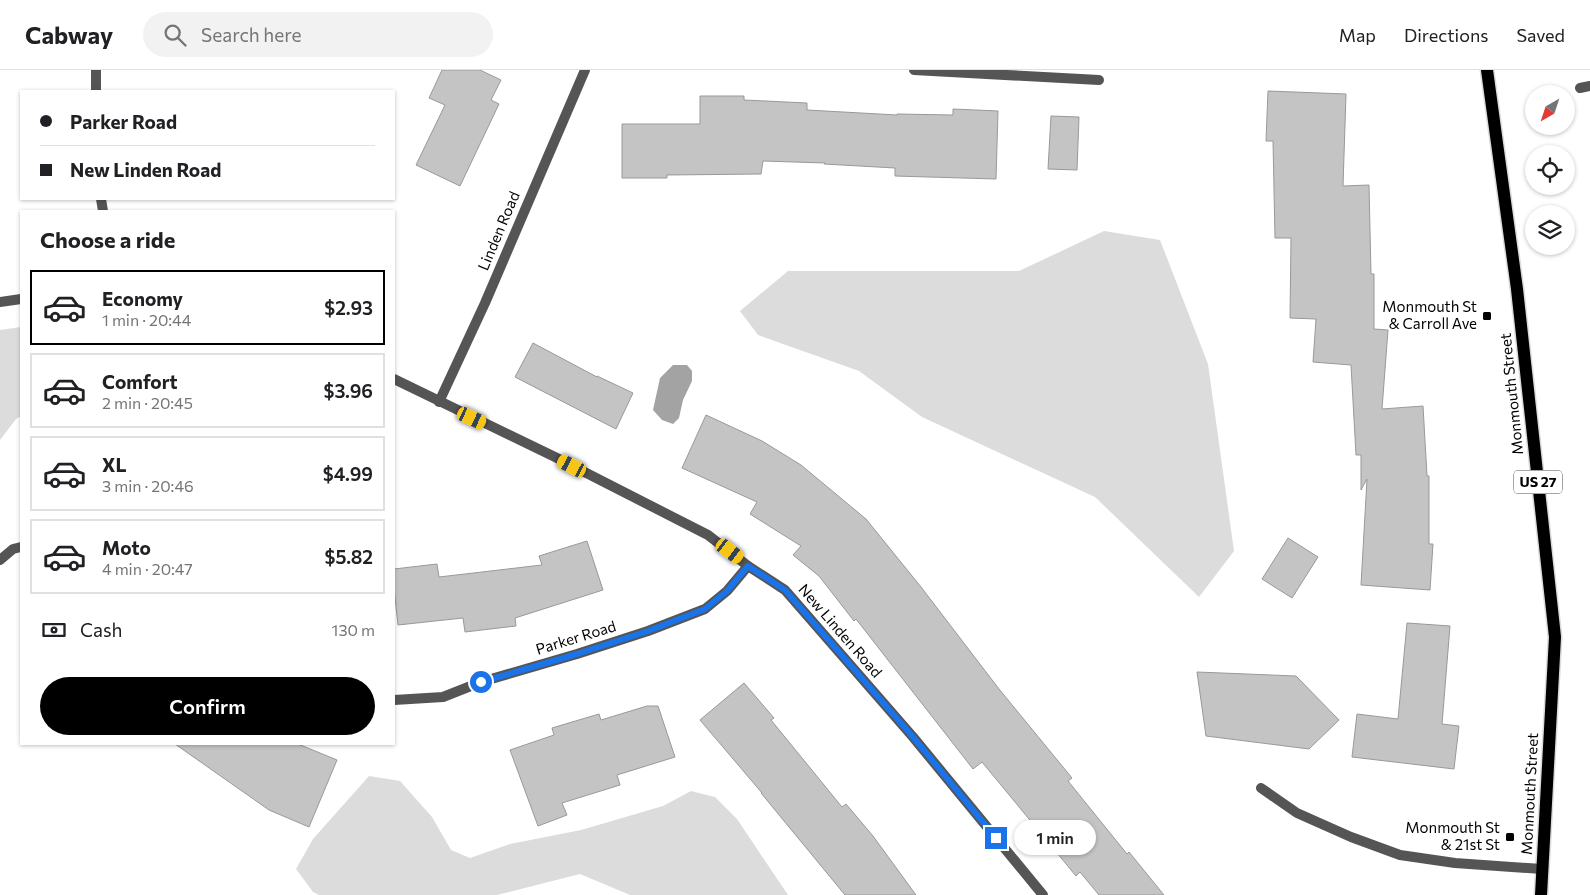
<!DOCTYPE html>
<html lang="en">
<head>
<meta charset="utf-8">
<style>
	body { margin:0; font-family:Commissioner,sans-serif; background:#f2f2f2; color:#202124; height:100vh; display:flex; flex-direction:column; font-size:19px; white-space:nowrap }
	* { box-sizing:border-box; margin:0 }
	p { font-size:16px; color:#757577 }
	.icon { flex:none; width:28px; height:28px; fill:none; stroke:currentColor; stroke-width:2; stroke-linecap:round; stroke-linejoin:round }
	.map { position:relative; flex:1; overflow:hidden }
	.sheet { position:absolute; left:20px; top:140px; width:375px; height:535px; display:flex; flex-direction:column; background:#fff; border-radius:0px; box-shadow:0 1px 4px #0004 }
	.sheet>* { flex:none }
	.guide { position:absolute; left:20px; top:20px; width:375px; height:110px; border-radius:0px; box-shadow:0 1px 4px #0004; display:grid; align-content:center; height:110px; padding:0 20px; background:#fff }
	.needle { width:32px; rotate:219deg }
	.fabs { position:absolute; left:1525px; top:15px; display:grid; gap:10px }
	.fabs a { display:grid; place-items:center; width:50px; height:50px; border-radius:50%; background:#fff; box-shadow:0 1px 4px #0004; font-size:25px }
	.end { position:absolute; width:22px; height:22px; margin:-11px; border:6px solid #1a73e8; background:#fff; box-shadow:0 0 0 2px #fff }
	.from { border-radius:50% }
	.bubble { position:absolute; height:35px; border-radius:18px; background:#fff; box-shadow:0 1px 4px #0004; font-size:16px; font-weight:600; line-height:35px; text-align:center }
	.car { position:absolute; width:15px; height:30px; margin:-15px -8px; border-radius:6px; box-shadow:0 0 4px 1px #0007; background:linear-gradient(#f5c518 24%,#345 0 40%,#f5c518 0 76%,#345 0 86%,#f5c518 0) }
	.guide b { display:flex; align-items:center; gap:18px; height:48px; font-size:19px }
	.guide b+b { border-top:1px solid #e0e0e0 }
	.guide i { width:12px; height:12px; background:#202124 }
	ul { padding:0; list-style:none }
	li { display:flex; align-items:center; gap:15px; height:75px; margin:0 10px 8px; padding:0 10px; border:2px solid #e0e0e0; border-radius:0px }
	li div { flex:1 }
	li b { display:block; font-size:19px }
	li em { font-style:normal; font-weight:600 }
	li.active { border-color:#000 }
	li>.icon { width:45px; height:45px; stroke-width:1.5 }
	h2 { padding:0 20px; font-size:22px; line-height:60px }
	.pay { display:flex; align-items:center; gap:12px; height:55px; padding:0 20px; font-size:19px }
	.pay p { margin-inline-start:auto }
	.action { display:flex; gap:10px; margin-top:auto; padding:10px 20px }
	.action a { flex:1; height:58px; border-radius:30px; background:#000; color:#fff; font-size:20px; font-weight:600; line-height:58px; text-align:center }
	header { display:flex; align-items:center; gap:30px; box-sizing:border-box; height:70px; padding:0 25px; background:#fff; border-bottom:1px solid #e0e0e0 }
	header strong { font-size:24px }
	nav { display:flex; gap:28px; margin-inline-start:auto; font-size:18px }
	.search { width:350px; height:45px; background:#f2f2f2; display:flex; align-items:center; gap:12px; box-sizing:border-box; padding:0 18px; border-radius:28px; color:#757577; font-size:19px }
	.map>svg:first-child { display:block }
	.green { fill:#dcdcdc }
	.water { fill:#a3a3a3 }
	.building { fill:#c4c4c4; stroke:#999 }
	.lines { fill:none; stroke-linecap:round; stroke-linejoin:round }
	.primary-casing { stroke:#dbdbdb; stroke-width:15 }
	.lane { stroke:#555; stroke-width:10 }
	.street { stroke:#555; stroke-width:10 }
	.primary { stroke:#000; stroke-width:12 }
	.route { stroke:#1a73e8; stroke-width:6 }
	.poi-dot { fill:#000; stroke:#fff; stroke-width:2 }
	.labels { text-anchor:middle; stroke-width:4; stroke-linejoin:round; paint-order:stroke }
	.shield { fill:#fff; stroke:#4c4c4c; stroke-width:1 }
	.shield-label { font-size:14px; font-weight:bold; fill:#000 }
	.street-label { font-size:15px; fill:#000; stroke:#fff }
	.poi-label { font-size:15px; fill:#000; stroke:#fff; text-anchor:end }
</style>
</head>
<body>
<header>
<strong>Cabway</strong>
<div class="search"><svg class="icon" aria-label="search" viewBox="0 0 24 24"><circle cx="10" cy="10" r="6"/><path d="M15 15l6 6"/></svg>Search here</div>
<nav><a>Map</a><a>Directions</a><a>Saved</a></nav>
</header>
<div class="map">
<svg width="1590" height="825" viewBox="0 0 1590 825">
	<rect width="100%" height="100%" fill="#fff"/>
	<g class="green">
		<path d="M1104,161L1160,170L1208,294L1234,481L1199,527L1095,427L922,347L859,301L758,265L740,241L788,201H1019Z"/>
		<path d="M21,257V346L16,349L0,370V260Z"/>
		<path d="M369,706L400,711L432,747L451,780L470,788L510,774L581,760L663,736L691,721L715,727L737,749L788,825H630L580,804L497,825H319L313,822L296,799L313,769Z"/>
	</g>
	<path class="water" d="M673,295H687L692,301V311L683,330L679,348L673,354L662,350L653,340L660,308Z"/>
	<g class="building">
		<path d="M442,0H480L501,10L491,30L499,34L460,116L416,95L445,35L429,28Z"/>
		<path d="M1268,21L1346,24L1343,116L1369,115L1371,204H1374V259L1388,260L1382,339L1423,336L1427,406H1429V474H1433L1430,520L1361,515L1367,409L1361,420V385H1356L1351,295L1313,292L1316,249L1290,248L1291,168H1275L1273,71H1266Z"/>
		<path d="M700,26H744V30L807,33V40L897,45V44L953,45V39L998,41L996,109L895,106V98L824,94L825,93L763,91L761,104L667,105V108H622V54H700Z"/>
		<path d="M1051,46L1079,47L1077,100L1048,99Z"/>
		<path d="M533,273L597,307V306L633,323L616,359L515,307Z"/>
		<path d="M706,345L762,371L801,395L866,449L921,517L999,619L1072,708L1068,711L1127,784L1129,782L1164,825H1099L1080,802L1076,806L982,692L973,699L856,549L854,551L819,506L793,485L801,476L750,444L757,432L682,398Z"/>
		<path d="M1288,468L1318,487L1292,528L1262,509Z"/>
		<path d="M587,471L603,520L515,548L516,556L465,562L463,548L398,555L394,518V499L437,494L439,507L542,495L539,486Z"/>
		<path d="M1407,553L1450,556L1442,654L1459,656L1454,699L1352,687L1357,644L1398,649Z"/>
		<path d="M1197,602L1296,606L1339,650L1309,679L1206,666Z"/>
		<path d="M744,613L774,648L771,650L842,737L846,734L873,766L916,825H845L761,723H762L700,650Z"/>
		<path d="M647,636H658L675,687L617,705L620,715L562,733L567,745L538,756L510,680L554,665L552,658L599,644L601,650Z"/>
		<path d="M175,674H298L337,690L309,757L269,740Z"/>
	</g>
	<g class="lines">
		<defs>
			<path id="primary" d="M1487,0L1517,219L1555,567L1541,825"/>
		</defs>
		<use href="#primary" class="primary-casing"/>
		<g class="lane">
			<path d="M1580,18L1590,16"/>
			<path d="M1261,718L1297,743L1351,767L1400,785L1455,793L1542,799"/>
		</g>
		<g class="street">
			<path d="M96,0V21"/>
			<path d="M914,0L1099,10"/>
			<path d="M101,129L103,141"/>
			<path d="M0,232L21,229"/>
			<path d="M394,309L555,387L708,465L748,496L785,520L913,667L1043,825"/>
			<path d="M439,332L485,233L585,0"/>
			<path d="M0,490L13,479L21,477"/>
			<path d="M394,630L443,627L481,612L577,584L648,561L705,539L727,521L748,496"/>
		</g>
		<use href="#primary" class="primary"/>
	</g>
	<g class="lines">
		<path class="route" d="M481,612L577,584L648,561L705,539L727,521L748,496L785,520L913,667L996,768"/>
	</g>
	<g class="poi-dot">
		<rect x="1482" y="241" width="10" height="10" rx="2.5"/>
		<rect x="1505" y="762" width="10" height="10" rx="2.5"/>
	</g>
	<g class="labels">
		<rect class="shield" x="1514" y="400.5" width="48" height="23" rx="4"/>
		<g class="shield-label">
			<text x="1538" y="417">US 27</text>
		</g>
		<g class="street-label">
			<text transform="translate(499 161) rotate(-67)" y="5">Linden Road</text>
			<text transform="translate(1512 324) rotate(-96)" y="5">Monmouth Street</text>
			<text transform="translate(840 561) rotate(49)" y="5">New Linden Road</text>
			<text transform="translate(576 568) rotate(-17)" y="5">Parker Road</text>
			<text transform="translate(1530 724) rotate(-87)" y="5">Monmouth Street</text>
		</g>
		<g class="poi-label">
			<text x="1477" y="242">Monmouth St<tspan x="1477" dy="17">&amp; Carroll Ave</tspan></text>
			<text x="1500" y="763">Monmouth St<tspan x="1500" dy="17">&amp; 21st St</tspan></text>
		</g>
	</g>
</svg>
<div class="fabs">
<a><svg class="needle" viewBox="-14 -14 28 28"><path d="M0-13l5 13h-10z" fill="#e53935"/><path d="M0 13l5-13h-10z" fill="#757577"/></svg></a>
<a><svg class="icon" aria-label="locate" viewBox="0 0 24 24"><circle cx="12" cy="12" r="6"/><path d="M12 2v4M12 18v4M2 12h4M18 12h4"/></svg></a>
<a><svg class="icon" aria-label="layers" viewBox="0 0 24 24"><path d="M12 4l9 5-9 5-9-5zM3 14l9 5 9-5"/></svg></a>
</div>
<i class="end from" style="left:481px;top:612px"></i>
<i class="end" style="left:996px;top:768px"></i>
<div class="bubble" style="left:1014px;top:750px;width:82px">1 min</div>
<i class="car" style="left:472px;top:348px;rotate:115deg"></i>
<i class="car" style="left:572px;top:396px;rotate:297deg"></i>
<i class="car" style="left:730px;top:481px;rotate:127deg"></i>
<div class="guide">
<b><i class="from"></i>Parker Road</b>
<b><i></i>New Linden Road</b>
</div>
<section class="sheet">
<h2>Choose a ride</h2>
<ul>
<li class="active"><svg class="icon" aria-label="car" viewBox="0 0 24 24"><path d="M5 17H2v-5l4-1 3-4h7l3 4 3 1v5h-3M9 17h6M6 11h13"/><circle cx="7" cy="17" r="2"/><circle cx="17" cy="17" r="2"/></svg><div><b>Economy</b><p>1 min · 20:44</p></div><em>$2.93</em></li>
<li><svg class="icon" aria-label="car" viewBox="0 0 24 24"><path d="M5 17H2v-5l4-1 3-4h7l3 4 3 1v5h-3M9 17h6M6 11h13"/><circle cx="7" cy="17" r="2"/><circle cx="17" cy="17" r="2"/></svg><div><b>Comfort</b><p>2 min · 20:45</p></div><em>$3.96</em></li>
<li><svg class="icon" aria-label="car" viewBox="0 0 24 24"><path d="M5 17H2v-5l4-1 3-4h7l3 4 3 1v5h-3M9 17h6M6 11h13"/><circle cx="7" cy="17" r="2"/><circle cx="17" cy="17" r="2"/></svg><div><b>XL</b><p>3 min · 20:46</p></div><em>$4.99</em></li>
<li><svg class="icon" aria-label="car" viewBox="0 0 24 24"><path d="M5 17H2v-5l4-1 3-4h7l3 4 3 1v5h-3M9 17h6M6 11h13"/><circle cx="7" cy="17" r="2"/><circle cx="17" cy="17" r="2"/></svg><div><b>Moto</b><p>4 min · 20:47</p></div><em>$5.82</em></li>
</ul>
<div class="pay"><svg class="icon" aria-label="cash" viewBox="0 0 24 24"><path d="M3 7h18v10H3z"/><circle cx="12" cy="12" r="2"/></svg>Cash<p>130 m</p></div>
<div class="action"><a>Confirm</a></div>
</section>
</div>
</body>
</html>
